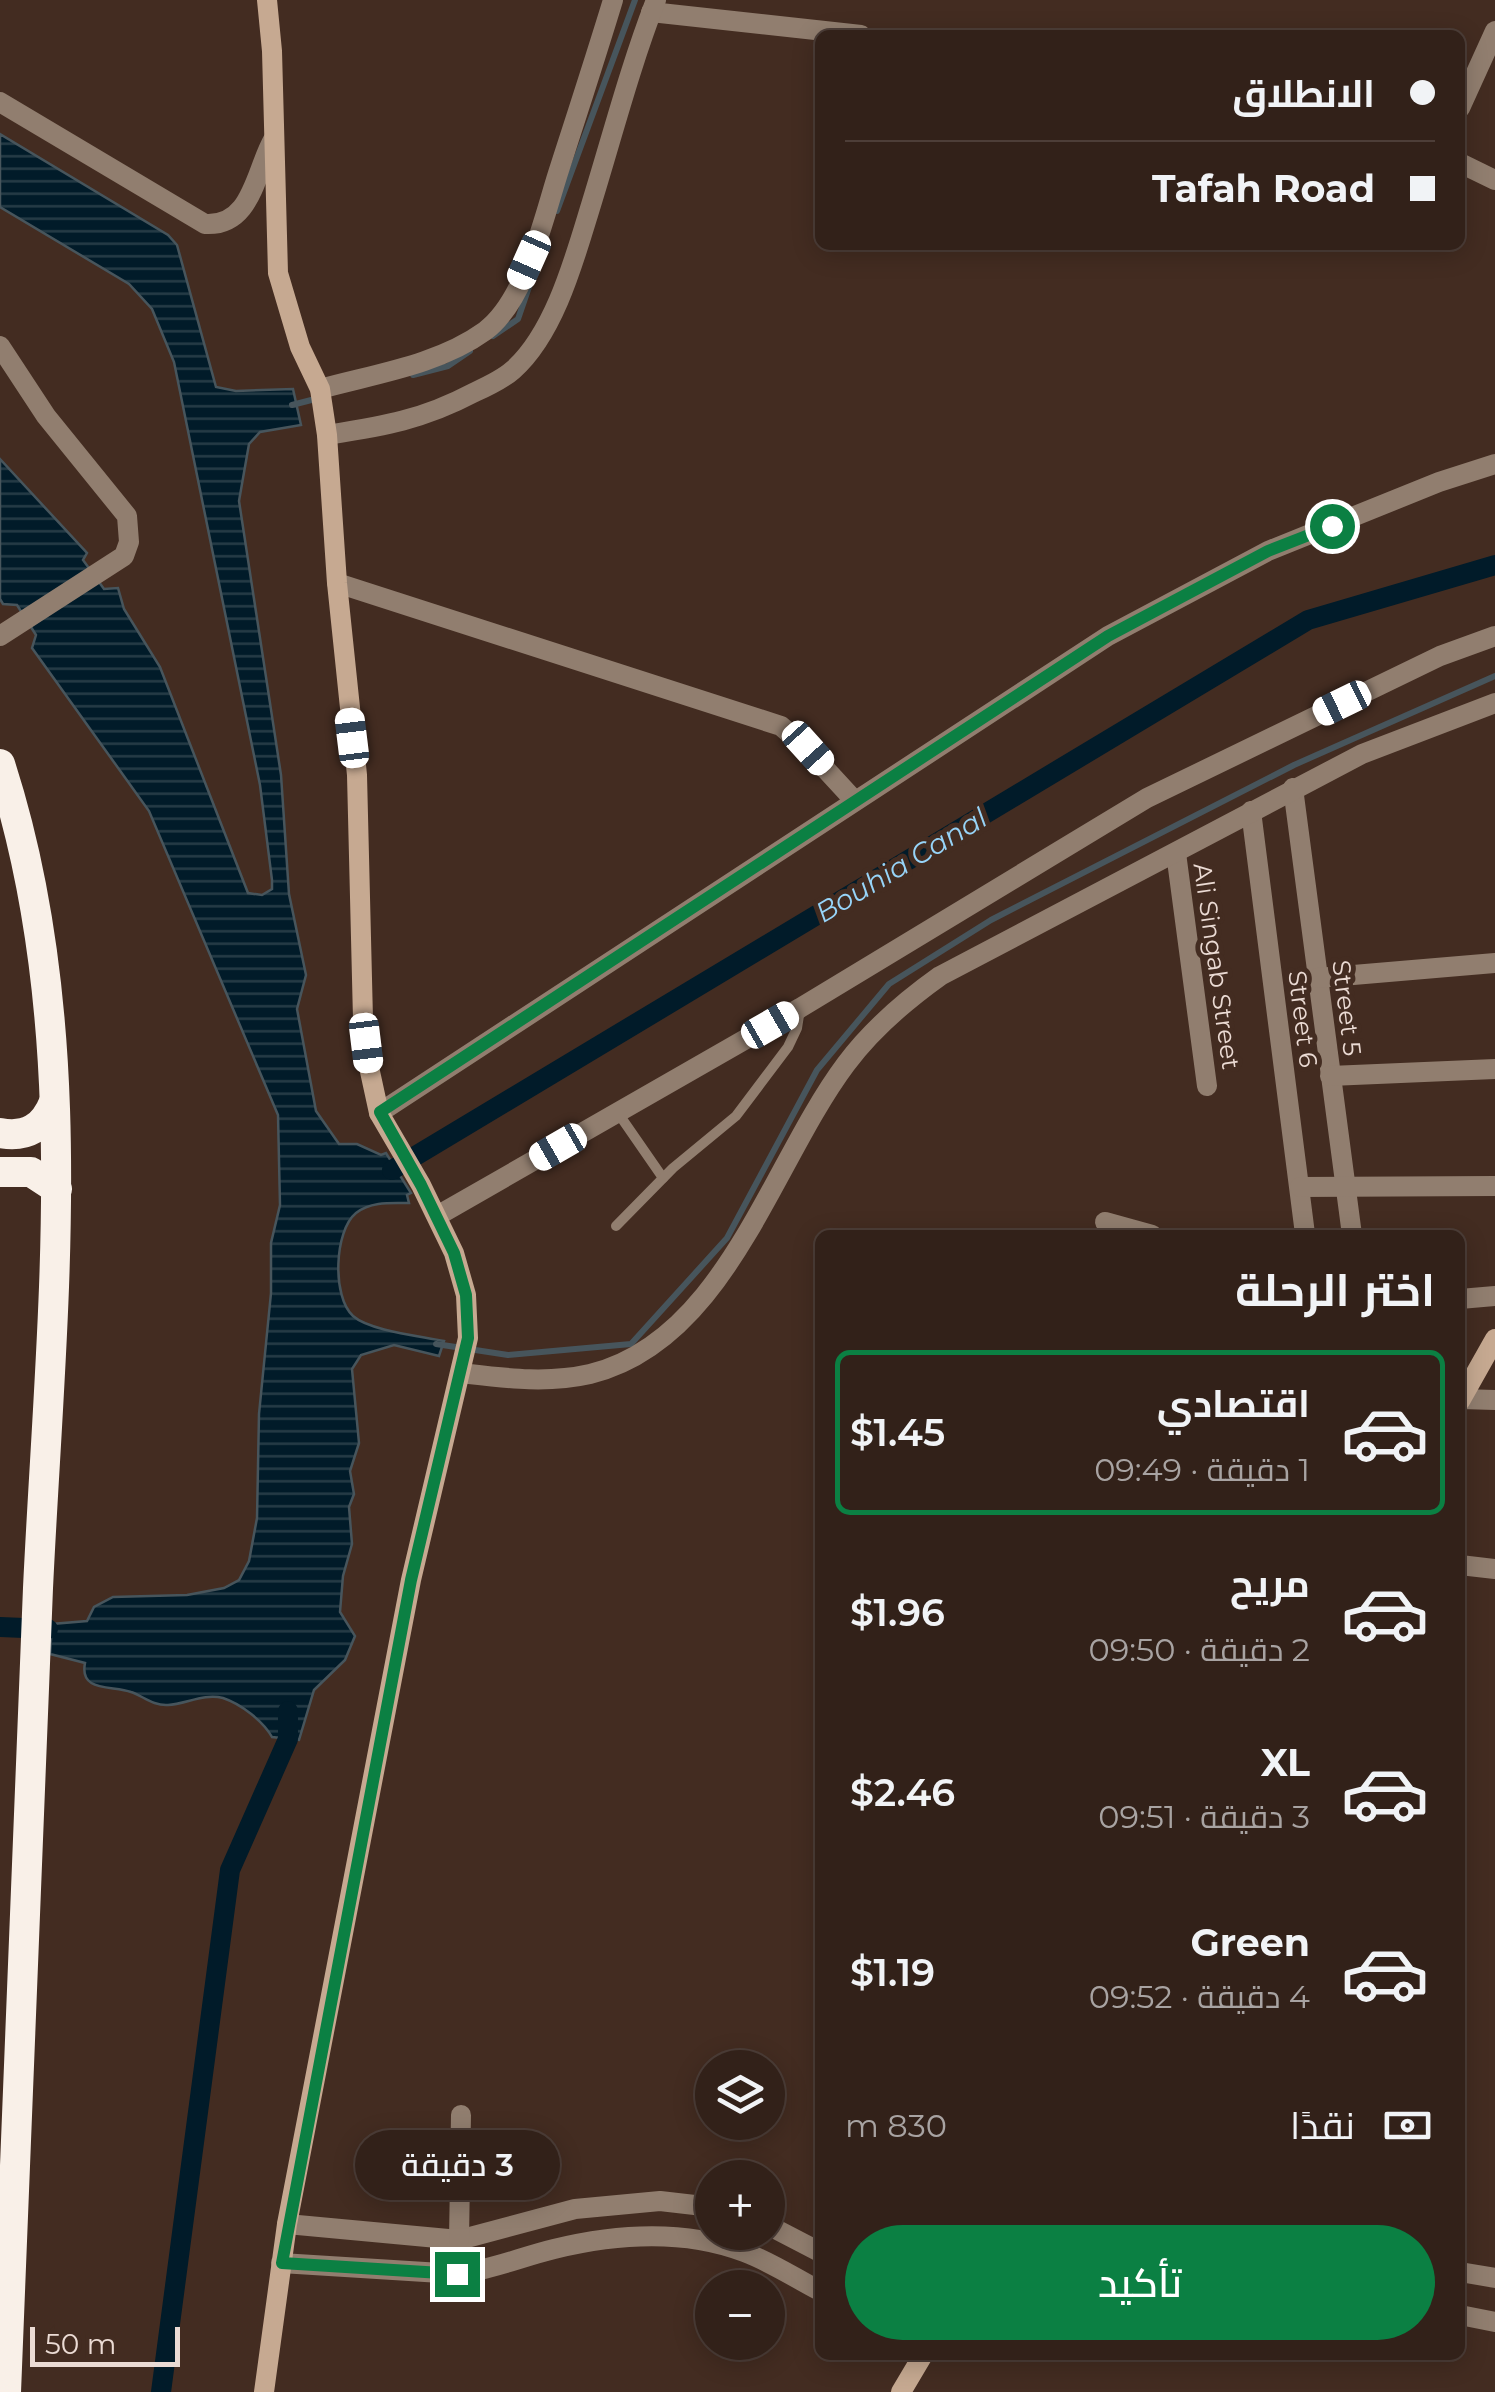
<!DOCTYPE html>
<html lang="ar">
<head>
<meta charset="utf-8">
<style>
	body { margin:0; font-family:Montserrat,Cairo,sans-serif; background:#3d2e26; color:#f1f3f6; direction:rtl; height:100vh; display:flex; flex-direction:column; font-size:38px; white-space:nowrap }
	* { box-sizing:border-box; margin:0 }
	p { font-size:32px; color:#a8a3a2 }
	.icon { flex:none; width:55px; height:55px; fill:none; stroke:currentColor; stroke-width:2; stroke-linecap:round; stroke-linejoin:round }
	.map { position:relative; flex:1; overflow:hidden; direction:ltr }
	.drawer { position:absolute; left:815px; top:1230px; width:650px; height:1130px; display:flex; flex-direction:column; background:#322119; border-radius:15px; box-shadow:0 5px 25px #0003,0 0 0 2px #4d3e38; direction:rtl }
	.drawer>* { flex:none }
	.hud { position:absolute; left:815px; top:30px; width:650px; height:220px; border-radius:15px; box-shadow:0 5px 25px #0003,0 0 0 2px #4d3e38; direction:rtl; display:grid; align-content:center; height:220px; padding:0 30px; background:#322119 }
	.buttons { position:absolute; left:695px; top:2050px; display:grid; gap:20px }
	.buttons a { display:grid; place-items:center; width:90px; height:90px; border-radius:50%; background:#322119; box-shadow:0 5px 25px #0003,0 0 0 2px #4d3e38; font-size:50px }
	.scale { position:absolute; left:30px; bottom:25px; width:150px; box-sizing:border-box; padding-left:10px; border:5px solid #ebdbd4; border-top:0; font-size:28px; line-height:35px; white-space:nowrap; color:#ebdbd4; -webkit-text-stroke:8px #432c21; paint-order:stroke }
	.end { position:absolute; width:45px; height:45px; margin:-22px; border:12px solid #0b8043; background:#fff; box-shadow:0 0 0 5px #fff }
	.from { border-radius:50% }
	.bubble { position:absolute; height:70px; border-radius:35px; background:#322119; box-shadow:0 5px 25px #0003,0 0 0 2px #4d3e38; font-size:32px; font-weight:600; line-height:70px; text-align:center; direction:rtl }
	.car { position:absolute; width:30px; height:60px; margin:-30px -15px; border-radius:12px; box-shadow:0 0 8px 2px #0007; background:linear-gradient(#fff 24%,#345 0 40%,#fff 0 76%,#345 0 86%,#fff 0) }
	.hud b { display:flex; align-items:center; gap:35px; height:95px; font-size:38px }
	.hud b+b { border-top:2px solid #4d3e38 }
	.hud i { width:25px; height:25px; background:#f1f3f6 }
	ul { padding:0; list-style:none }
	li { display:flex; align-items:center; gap:30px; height:165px; margin:0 20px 15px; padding:0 10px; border:5px solid transparent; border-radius:15px }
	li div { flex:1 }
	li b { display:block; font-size:38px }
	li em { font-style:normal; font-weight:600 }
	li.current { border-color:#0b8043 }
	li>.icon { width:90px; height:90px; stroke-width:1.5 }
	h2 { padding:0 30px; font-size:45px; line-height:120px }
	.pay { display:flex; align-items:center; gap:25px; height:110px; padding:0 30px; font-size:38px }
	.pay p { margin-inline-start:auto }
	.cta { display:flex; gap:20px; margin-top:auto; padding:20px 30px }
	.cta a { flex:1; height:115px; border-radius:60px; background:#0b8043; color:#fff; font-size:40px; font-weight:600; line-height:115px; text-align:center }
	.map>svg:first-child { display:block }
	.water { fill:url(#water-rules); stroke:#47555c; stroke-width:2.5 }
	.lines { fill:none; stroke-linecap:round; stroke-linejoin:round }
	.stream { stroke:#47555c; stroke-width:6 }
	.canal { stroke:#011b29; stroke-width:20 }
	.lane { stroke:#917e6f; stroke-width:10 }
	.street { stroke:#917e6f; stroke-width:20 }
	.secondary { stroke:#c6a991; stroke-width:20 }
	.highway { stroke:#f9f0e8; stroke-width:30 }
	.route { stroke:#0b8043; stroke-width:12 }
	.labels { text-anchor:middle; stroke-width:10; stroke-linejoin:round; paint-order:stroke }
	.street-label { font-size:25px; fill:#ebdbd4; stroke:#432c21 }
	.water-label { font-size:28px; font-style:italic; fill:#97d4f8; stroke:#432c21 }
</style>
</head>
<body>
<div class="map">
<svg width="1495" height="2392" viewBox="0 0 1495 2392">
	<defs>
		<pattern id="water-rules" width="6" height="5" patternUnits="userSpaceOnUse" patternTransform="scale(2.5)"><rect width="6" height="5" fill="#011b29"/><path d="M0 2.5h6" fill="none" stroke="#263c47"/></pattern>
	</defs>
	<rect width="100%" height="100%" fill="#432c21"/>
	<path class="water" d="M0,134L168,235L177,245L216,387L236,391L293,389L301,425L260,432L249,444L239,501L281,775L289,894L306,975L297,1009L316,1111L339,1144H357L381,1155L386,1153L411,1193L407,1195L409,1203C392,1203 371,1201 356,1213C334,1231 332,1297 353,1316C370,1331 421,1336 444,1341L439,1356L394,1345L361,1355L352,1369L359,1443L350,1471L354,1494L349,1507L352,1544L343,1576L340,1612L355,1636L345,1660L314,1690L299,1740L272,1737C263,1721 241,1704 223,1698C204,1693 186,1704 168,1705C153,1706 143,1696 131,1692C113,1685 79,1693 85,1663L50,1654L52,1624L87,1621L94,1607L113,1597L187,1595L224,1588L239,1580L249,1561L257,1518L259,1414L271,1293V1243L280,1205L278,1115L149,811L32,648L36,635L17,605L3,604L0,599V459L87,553L83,560L104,589L118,588L124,609L160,667L248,893L262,895L272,889V880L260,785L174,362L152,309L129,284L0,207Z"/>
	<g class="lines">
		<g class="stream">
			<path d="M557,211L635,0"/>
			<path d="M493,336L518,319L530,284"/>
			<path d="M413,375L448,366L470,351"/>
			<path d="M292,405L319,398"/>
			<path d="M436,1344L508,1355L631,1344L727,1238L817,1070L889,984L991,920L1294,765L1495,676"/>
		</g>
		<g class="canal">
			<path d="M392,1170L1308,620L1495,565"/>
			<path d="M0,1627L48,1629"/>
			<path d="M161,2392L230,1870L288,1739V1711"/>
		</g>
		<g class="lane">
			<path d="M618,1113L663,1178"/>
			<path d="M616,1226L673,1168L736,1116L788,1047L797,1028L800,1009"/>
		</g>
		<g class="street">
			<path d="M651,12L861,35"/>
			<path d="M0,102L205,224C252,227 255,172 273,140"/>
			<path d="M1460,108L1495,31"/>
			<path d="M1460,163L1495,180"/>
			<path d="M0,346L46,416L127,516L129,542L124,556L0,636"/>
			<path d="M320,389C374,374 438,365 485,331C527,300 544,215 560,167C578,111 596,56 613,0"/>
			<path d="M327,435C383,426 422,420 473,393C486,387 502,380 513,370C555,333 575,257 591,205C612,137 630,67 656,0"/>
			<path d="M337,583L781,726L807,749L854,800"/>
			<path d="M1293,788L1352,1235"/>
			<path d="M1251,811L1305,1234"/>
			<path d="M1176,853L1207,1086"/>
			<path d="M1318,978L1495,963"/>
			<path d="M1330,1076L1495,1069"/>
			<path d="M379,1113L1108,636L1268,551L1439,482L1495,464"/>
			<path d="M1300,1187L1495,1186"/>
			<path d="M437,1216L800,1008L1147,798L1440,656L1495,636"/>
			<path d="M1105,1222L1152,1235"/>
			<path d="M1460,1299L1495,1296"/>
			<path d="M461,1373C504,1378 546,1384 590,1374C725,1341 771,1164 846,1064C872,1029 905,1001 940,976L1362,754L1495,703"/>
			<path d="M1461,1399L1495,1400"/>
			<path d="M1460,1565L1495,1569"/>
			<path d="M287,2224L459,2240L575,2209L660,2201L712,2207"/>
			<path d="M768,2225L820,2252"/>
			<path d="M459,2240L461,2115"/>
			<path d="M281,2263L457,2274C491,2270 521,2257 554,2249C616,2234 683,2229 744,2252C771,2262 795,2278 820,2291"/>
			<path d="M1460,2272L1495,2278"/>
			<path d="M1460,2315L1495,2322"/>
		</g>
		<g class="secondary">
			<path d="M1460,1401L1495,1339"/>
			<path d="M264,2392L287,2224L411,1580L468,1338L466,1295L454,1253L421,1185L379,1113L369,1067L363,1019L357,775L337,583L327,435L320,389L300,347L278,273L272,51L267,0"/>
			<path d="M901,2392L923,2355"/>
		</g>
		<g class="highway">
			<path d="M0,764C86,1029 51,1314 38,1588C25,1856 15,2124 6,2392"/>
			<path d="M0,1133C27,1138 44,1127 54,1102"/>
			<path d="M0,1172H31L57,1189"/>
		</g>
	</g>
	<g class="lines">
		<path class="route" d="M457,2274L282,2263L411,1580L468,1338L466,1295L454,1253L421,1185L380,1112L1108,636L1268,551L1332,526"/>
	</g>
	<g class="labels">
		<g class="street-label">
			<text transform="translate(1217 966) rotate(82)" y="9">Ali Singab Street</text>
			<text transform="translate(1347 1008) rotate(83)" y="9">Street 5</text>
			<text transform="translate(1303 1019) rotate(83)" y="9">Street 6</text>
		</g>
		<g class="water-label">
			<text transform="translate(901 865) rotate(-31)" y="10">Bouhia Canal</text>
		</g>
	</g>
</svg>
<div class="buttons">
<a><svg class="icon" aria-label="layers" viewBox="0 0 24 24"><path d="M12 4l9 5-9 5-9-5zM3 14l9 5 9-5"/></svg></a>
<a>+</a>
<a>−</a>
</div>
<div class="scale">50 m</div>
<i class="end from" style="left:1332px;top:526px"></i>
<i class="end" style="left:457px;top:2274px"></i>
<div class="bubble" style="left:355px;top:2130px;width:205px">3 دقيقة</div>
<i class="car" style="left:529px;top:260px;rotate:204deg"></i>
<i class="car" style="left:1342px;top:703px;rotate:244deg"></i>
<i class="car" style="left:352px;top:738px;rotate:353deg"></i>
<i class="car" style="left:808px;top:748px;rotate:138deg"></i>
<i class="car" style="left:770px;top:1025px;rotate:60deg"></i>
<i class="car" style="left:366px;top:1043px;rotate:173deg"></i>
<i class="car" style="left:558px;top:1147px;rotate:240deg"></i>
<div class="hud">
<b><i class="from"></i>الانطلاق</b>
<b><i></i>Tafah Road</b>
</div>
<section class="drawer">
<h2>اختر الرحلة</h2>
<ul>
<li class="current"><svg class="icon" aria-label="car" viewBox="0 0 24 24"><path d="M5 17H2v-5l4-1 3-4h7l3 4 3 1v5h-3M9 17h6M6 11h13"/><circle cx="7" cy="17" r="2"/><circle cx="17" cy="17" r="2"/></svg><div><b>اقتصادي</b><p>1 دقيقة · 09:49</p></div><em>$1.45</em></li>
<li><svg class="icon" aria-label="car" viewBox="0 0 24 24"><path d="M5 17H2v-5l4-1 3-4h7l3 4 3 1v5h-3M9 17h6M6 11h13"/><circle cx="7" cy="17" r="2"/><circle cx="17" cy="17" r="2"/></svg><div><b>مريح</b><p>2 دقيقة · 09:50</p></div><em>$1.96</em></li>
<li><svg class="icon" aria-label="car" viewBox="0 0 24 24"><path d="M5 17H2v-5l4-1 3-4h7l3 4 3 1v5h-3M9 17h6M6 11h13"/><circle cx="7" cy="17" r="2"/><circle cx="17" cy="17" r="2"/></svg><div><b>XL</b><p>3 دقيقة · 09:51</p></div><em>$2.46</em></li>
<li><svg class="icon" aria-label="car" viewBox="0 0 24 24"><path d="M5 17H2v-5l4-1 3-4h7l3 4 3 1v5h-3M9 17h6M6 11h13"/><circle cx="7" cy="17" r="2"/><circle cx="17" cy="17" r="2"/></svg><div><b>Green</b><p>4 دقيقة · 09:52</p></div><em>$1.19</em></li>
</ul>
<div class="pay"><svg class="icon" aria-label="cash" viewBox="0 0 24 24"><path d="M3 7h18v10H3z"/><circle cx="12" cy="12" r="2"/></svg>نقدًا<p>830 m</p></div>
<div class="cta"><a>تأكيد</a></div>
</section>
</div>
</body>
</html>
